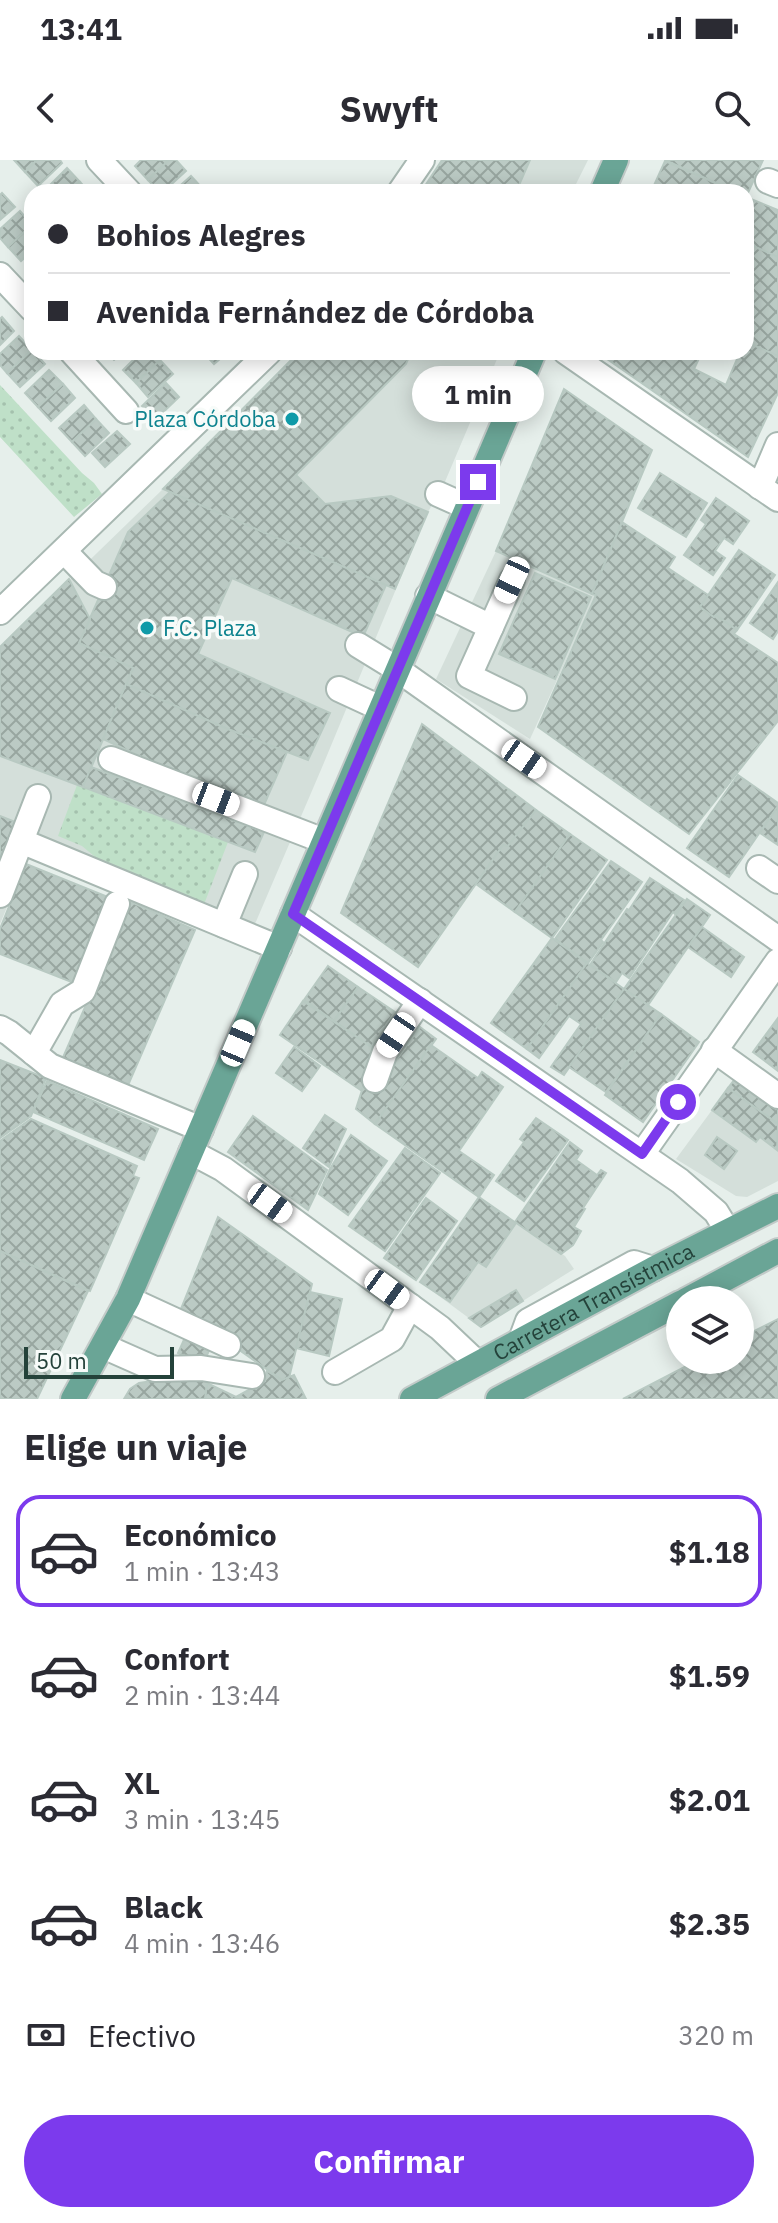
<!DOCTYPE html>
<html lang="es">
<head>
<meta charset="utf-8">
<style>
	body { margin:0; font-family:"IBM Plex Sans",sans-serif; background:#f2f2f3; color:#2b2b33; height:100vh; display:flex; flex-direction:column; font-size:30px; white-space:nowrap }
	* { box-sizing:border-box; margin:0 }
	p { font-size:26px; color:#7c7c81 }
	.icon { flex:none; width:44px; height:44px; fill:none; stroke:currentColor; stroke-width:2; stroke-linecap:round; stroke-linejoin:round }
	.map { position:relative; height:1239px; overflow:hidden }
	.drawer { display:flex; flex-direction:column; background:#fff; flex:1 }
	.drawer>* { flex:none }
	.hud { position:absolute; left:24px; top:24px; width:730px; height:176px; border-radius:24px; box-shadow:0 4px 20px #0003; display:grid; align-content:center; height:176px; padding:0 24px; background:#fff }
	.controls { position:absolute; left:666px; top:1126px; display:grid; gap:16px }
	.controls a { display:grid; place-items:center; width:88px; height:88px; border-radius:50%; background:#fff; box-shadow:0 4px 20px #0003; font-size:40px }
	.scale { position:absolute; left:24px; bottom:20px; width:150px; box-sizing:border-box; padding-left:8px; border:4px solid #24423a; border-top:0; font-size:22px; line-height:28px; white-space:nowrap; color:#24423a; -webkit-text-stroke:6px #f7fbf9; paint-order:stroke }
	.end { position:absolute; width:36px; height:36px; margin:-18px; border:10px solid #7c3aed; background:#fff; box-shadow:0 0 0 4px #fff }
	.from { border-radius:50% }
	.bubble { position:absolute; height:56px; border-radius:28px; background:#fff; box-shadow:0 4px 20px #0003; font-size:26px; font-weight:700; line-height:56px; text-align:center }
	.car { position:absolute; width:24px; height:48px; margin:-24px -12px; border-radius:10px; box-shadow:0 0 6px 2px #0007; background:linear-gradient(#fff 24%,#345 0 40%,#fff 0 76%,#345 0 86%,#fff 0) }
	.hud b { display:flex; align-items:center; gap:28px; height:76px; font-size:30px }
	.hud b+b { border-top:2px solid #e1e1e2 }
	.hud i { width:20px; height:20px; background:#2b2b33 }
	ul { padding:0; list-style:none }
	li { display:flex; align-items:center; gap:24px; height:112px; margin:0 16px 12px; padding:0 8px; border:4px solid transparent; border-radius:24px }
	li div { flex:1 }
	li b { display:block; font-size:30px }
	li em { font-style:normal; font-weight:700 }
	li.active { border-color:#7c3aed }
	li>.icon { width:72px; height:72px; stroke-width:1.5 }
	h2 { padding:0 24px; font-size:36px; line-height:96px }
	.pay { display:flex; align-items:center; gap:20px; height:88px; padding:0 24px; font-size:30px }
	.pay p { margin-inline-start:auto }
	.action { display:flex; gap:16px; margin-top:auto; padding:16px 24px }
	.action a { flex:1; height:92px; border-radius:48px; background:#7c3aed; color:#fff; font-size:32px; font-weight:700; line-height:92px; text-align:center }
	.status { display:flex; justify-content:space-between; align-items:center; height:56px; padding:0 40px; background:#fff; direction:ltr }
	.status svg { height:22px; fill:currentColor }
	header { display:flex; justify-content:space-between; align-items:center; height:104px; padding:0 24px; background:#fff; font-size:36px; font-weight:700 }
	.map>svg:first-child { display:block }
	.built { fill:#d4dfda }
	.grass { fill:url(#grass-dots) }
	.building { fill:url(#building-cross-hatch); stroke:#b8c9c2; stroke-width:2 }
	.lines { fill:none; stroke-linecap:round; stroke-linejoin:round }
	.minor-casing { stroke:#a8b8b2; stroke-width:28 }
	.major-casing { stroke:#c2cac8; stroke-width:28 }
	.minor { stroke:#fff; stroke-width:24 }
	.major { stroke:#6aa596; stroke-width:24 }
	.route { stroke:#7c3aed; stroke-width:10 }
	.culture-dot { fill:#0f9aa8; stroke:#f7fbf9; stroke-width:3 }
	.labels { text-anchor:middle; stroke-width:7; stroke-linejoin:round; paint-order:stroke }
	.culture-label { font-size:22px; fill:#0d838f; stroke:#f7fbf9; text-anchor:end }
	.street-label { font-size:22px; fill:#24423a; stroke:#f7fbf9 }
</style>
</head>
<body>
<div class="status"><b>13:41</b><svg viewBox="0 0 49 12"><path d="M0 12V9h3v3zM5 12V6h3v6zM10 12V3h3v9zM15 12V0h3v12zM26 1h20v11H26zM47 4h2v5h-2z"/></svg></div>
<header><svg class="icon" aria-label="back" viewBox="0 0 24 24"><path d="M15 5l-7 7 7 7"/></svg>Swyft<svg class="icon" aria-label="search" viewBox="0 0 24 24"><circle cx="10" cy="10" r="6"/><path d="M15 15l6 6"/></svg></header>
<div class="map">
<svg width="778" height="1239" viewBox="0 0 778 1239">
	<defs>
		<pattern id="grass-dots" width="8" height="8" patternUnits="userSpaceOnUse" patternTransform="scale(2)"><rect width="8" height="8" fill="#bfe0c8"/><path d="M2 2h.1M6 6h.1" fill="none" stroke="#a4c1ad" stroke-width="1.8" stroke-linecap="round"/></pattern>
		<pattern id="building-cross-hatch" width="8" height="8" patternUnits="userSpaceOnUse" patternTransform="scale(2)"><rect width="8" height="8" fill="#bbcac4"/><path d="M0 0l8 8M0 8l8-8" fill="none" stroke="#98a6a0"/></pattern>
	</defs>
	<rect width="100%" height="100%" fill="#e6efeb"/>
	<g class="built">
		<path d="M442,0H588L572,32H421Z"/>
		<path d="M299,192H500L444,324L428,352L323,605L246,785L28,696L0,764V487L163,329Z"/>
		<path d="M496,391L596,435L530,579L436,519Z"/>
		<path d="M712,950L756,982L760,977L776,990L778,988V1021L747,1037L736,1036L676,999Z"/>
		<path d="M479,1037L565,1096L574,1109L481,1167L420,1122Z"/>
	</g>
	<g class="grass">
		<path d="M0,225L82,313L94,323L102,334L74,357L0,277Z"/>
		<path d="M77,625L228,682L203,747L112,711L82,686L58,676Z"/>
	</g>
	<g class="building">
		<path d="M14,0H37L25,12Z"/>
		<path d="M37,0H60L62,3L38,26L25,12Z"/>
		<path d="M141,0H169L148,20L135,6Z"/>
		<path d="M169,0H176L186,11L163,32H159L148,20Z"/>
		<path d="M442,0H530L516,32H421Z"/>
		<path d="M665,0H763L746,37V32H736Z"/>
		<path d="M665,1L736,32H651Z"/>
		<path d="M67,8L80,22L69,32H43Z"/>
		<path d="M191,16L204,30L201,32H173Z"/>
		<path d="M80,22L89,32H69Z"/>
		<path d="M2,33L15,47L0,60V35Z"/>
		<path d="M746,37L778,50V97L746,83Z"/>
		<path d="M20,51L32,65L8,87L0,78V69Z"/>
		<path d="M32,65V91L21,101L8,87Z"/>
		<path d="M746,83L778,97V196L746,182Z"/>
		<path d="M2,157L14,171L0,185V159Z"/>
		<path d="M19,176L32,190L7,213L0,205V194Z"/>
		<path d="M746,182L778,196V233L748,297L597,192H702L694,209L726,225L740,192H746Z"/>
		<path d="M32,190L45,204L20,227L7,213Z"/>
		<path d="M106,192H123L114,200Z"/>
		<path d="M141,192H152L160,200L136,223L123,210Z"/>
		<path d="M203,192H228L214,204Z"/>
		<path d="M299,192H411L406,204L296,315L325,344L391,336L428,352L395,429L163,329Z"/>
		<path d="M160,200L173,214L148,237L136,223Z"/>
		<path d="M49,210L63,224L38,247L25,233Z"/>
		<path d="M166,223L179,237L155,260L142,246Z"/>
		<path d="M63,224L75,238L51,261L38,247Z"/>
		<path d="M564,229L652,290L592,434L496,391Z"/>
		<path d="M84,245L96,259L72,282L59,268Z"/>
		<path d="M96,259L109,273L85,296L72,282Z"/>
		<path d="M117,271L130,284L105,307L92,293Z"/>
		<path d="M660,313L707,343L686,377L638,348Z"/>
		<path d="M170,332L386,425L363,477L232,418L198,494L330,553L308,600L225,568L126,524L133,508L79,483L128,372Z"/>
		<path d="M716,338L749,361L733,384L724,378L715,391L725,398L713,415L684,395L706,364L701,360Z"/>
		<path d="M622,362L675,397L668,408L708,435L700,447L714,457L716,455L737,470L734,474L778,503V561L689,674L538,567L596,435L592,434Z"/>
		<path d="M739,390L775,415L737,470L716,455L714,457L700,447Z"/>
		<path d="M535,413L591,437L555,519L499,494Z"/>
		<path d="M69,419L90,459L79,483L133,508L83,627L0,596V487Z"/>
		<path d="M778,422V471L773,479L750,463Z"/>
		<path d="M126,524L225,568L287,592L261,652L103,579Z"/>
		<path d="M422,564L536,650L508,686L503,685L418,807L341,753Z"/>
		<path d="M91,607L264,672L255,692L83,627Z"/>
		<path d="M738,615L778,643V646L729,717L687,688Z"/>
		<path d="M778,646V685L760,673Z"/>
		<path d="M536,650L570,674L515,752L476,724L503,685L508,686Z"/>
		<path d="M0,656L18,663L0,711Z"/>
		<path d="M570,674L607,700L552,778L515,752Z"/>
		<path d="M611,701L642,722L601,780L603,782L588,803L555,779Z"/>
		<path d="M26,704L108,737L74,823L0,794V769Z"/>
		<path d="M650,718L684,740L675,754L673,752L629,818L622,813L616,822L590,805L627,749L629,750Z"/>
		<path d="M687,739L710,755L648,845L624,829Z"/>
		<path d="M131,742L195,770L126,930L61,902Z"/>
		<path d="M702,767L744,797L731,817L688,787Z"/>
		<path d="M552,778L587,803L527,889L491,863Z"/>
		<path d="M587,803L624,829L564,915L551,907L581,864L569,856L539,898L527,889Z"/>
		<path d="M328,806L358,827L334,861L304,840Z"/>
		<path d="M358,827L395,852L371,887L334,861Z"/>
		<path d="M624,829L661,854L606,932L569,907Z"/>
		<path d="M303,841L376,890L362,931L280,875Z"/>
		<path d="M661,854L699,882L643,962L605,935Z"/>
		<path d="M778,858V911L753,892Z"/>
		<path d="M420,867L436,879L375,964L356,949L365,921L377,927Z"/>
		<path d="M431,885L478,918L482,912L503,927L459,991L494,1015L479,1037L375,964Z"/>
		<path d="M294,887L320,906L302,931L276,913Z"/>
		<path d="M0,900L46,918L31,956L0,978Z"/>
		<path d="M738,915L778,944V964L728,928Z"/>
		<path d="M47,921L158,969L144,1000L33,952Z"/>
		<path d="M728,928L778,964L777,990L760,977L756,982L712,950Z"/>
		<path d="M325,955L346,969L329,1007L303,988Z"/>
		<path d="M253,956L327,1010L308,1050L228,992Z"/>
		<path d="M536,958L568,980L524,1041L496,1021L524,982L520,979Z"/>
		<path d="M31,959L137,1006L133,1016L139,1018L90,1131L0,1091V981Z"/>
		<path d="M351,975L387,1001L348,1055L319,1034L330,1009Z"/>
		<path d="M717,977L737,991L724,1009L705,995Z"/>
		<path d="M570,982L582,991L576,1000L597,1015L601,1010L606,1013L583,1048L585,1049L574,1067L581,1071L573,1085L561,1094L515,1062Z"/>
		<path d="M405,988L440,1013L385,1091L349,1066Z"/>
		<path d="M479,1037L516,1063L486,1107L478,1102L450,1142L420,1122Z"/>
		<path d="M426,1038L457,1061L416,1120L384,1098Z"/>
		<path d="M218,1057L312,1124L289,1218L282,1220L181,1149Z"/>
		<path d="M0,1091L88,1131L37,1239H0Z"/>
		<path d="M516,1130L523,1141L481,1167L469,1158Z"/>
		<path d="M310,1132L342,1139L329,1196L296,1188Z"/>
		<path d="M778,1159V1239H623L698,1200H740V1178Z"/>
		<path d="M187,1173L212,1184L203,1204L178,1193Z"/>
		<path d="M267,1211L282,1220L294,1215L306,1239H205L207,1223L236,1237L265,1221Z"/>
		<path d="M208,1213L205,1239H124L130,1229L139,1223Z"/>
	</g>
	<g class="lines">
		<defs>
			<g id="minor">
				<path d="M99,0L129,32"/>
				<path d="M768,21L778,25"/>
				<path d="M400,32L422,0"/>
				<path d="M0,115L32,149"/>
				<path d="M72,192L126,251"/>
				<path d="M566,192L778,339"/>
				<path d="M760,327L778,285"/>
				<path d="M438,334L467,347"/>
				<path d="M64,391L95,423L104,427"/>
				<path d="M428,436L491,467L469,516L514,538"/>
				<path d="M0,452L269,192"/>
				<path d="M491,467L512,420"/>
				<path d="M358,485L397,509L778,779"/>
				<path d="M339,529L380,548"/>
				<path d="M111,599L324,681"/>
				<path d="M21,681L38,637"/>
				<path d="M759,708L778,721"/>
				<path d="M0,735L21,681L279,788"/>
				<path d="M293,754L680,1021L716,1052L727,1070"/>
				<path d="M224,765L245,714"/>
				<path d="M0,868L9,873L50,906L201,969"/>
				<path d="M714,890L778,936"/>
				<path d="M34,893L62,844L83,831L117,744"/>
				<path d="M375,920L385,892L420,841"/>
				<path d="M191,992L223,1009L440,1168L477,1203"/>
				<path d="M642,994L778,801"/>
				<path d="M128,1139L228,1185"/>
				<path d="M521,1180L528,1161L634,1103L653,1109"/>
				<path d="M103,1186L155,1209L201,1208L252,1216"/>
				<path d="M335,1212L392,1179L410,1146"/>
			</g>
			<g id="major">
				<path d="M602,32L616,0"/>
				<path d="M686,1140L778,1091"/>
				<path d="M73,1239L128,1139L534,192"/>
				<path id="s1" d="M412,1239L653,1109L778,1046"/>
				<path d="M498,1239L680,1143"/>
			</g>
		</defs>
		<use href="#minor" class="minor-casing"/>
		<use href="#major" class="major-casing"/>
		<use href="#minor" class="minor"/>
		<use href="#major" class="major"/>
	</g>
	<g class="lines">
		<path class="route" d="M478,322L293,754L642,994L678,942"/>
	</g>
	<g class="culture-dot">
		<circle cx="292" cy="259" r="8"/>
		<circle cx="147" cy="468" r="8"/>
	</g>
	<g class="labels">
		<g class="culture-label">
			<text x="276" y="267">Plaza Córdoba</text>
			<text x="163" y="476" text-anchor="start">F.C. Plaza</text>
		</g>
		<g class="street-label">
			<text dy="8" stroke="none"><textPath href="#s1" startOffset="206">Carretera Transístmica</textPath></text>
		</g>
	</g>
</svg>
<div class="controls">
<a><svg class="icon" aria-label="layers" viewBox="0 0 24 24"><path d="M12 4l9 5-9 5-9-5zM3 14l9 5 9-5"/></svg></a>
</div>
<div class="scale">50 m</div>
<i class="end from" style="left:678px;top:942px"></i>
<i class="end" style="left:478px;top:322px"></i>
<div class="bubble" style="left:412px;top:206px;width:132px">1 min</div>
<i class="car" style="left:512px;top:420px;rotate:205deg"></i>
<i class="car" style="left:524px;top:599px;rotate:125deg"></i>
<i class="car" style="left:216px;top:639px;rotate:111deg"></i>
<i class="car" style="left:396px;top:875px;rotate:214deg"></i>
<i class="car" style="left:238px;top:883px;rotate:23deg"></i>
<i class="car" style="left:270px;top:1043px;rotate:126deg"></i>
<i class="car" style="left:387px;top:1129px;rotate:126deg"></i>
<div class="hud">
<b><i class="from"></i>Bohios Alegres</b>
<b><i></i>Avenida Fernández de Córdoba</b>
</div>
</div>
<section class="drawer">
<h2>Elige un viaje</h2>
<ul>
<li class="active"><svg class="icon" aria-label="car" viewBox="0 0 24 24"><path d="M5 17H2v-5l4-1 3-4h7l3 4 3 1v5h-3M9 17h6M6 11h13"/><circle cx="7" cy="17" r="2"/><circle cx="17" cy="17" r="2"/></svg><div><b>Económico</b><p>1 min · 13:43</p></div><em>$1.18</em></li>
<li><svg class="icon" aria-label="car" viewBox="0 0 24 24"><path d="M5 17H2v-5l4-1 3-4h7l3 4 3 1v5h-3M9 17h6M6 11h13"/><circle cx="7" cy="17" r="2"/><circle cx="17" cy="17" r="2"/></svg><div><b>Confort</b><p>2 min · 13:44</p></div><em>$1.59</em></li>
<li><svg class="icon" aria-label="car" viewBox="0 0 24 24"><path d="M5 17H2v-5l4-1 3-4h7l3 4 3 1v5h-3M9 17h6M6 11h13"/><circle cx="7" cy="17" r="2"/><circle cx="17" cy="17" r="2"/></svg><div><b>XL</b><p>3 min · 13:45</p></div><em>$2.01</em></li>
<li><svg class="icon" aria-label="car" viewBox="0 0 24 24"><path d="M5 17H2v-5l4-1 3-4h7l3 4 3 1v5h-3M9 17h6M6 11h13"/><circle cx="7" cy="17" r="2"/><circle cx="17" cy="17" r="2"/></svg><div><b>Black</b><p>4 min · 13:46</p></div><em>$2.35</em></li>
</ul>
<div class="pay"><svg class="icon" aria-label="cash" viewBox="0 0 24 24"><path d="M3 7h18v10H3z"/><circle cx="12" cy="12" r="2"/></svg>Efectivo<p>320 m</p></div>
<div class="action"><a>Confirmar</a></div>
</section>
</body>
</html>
